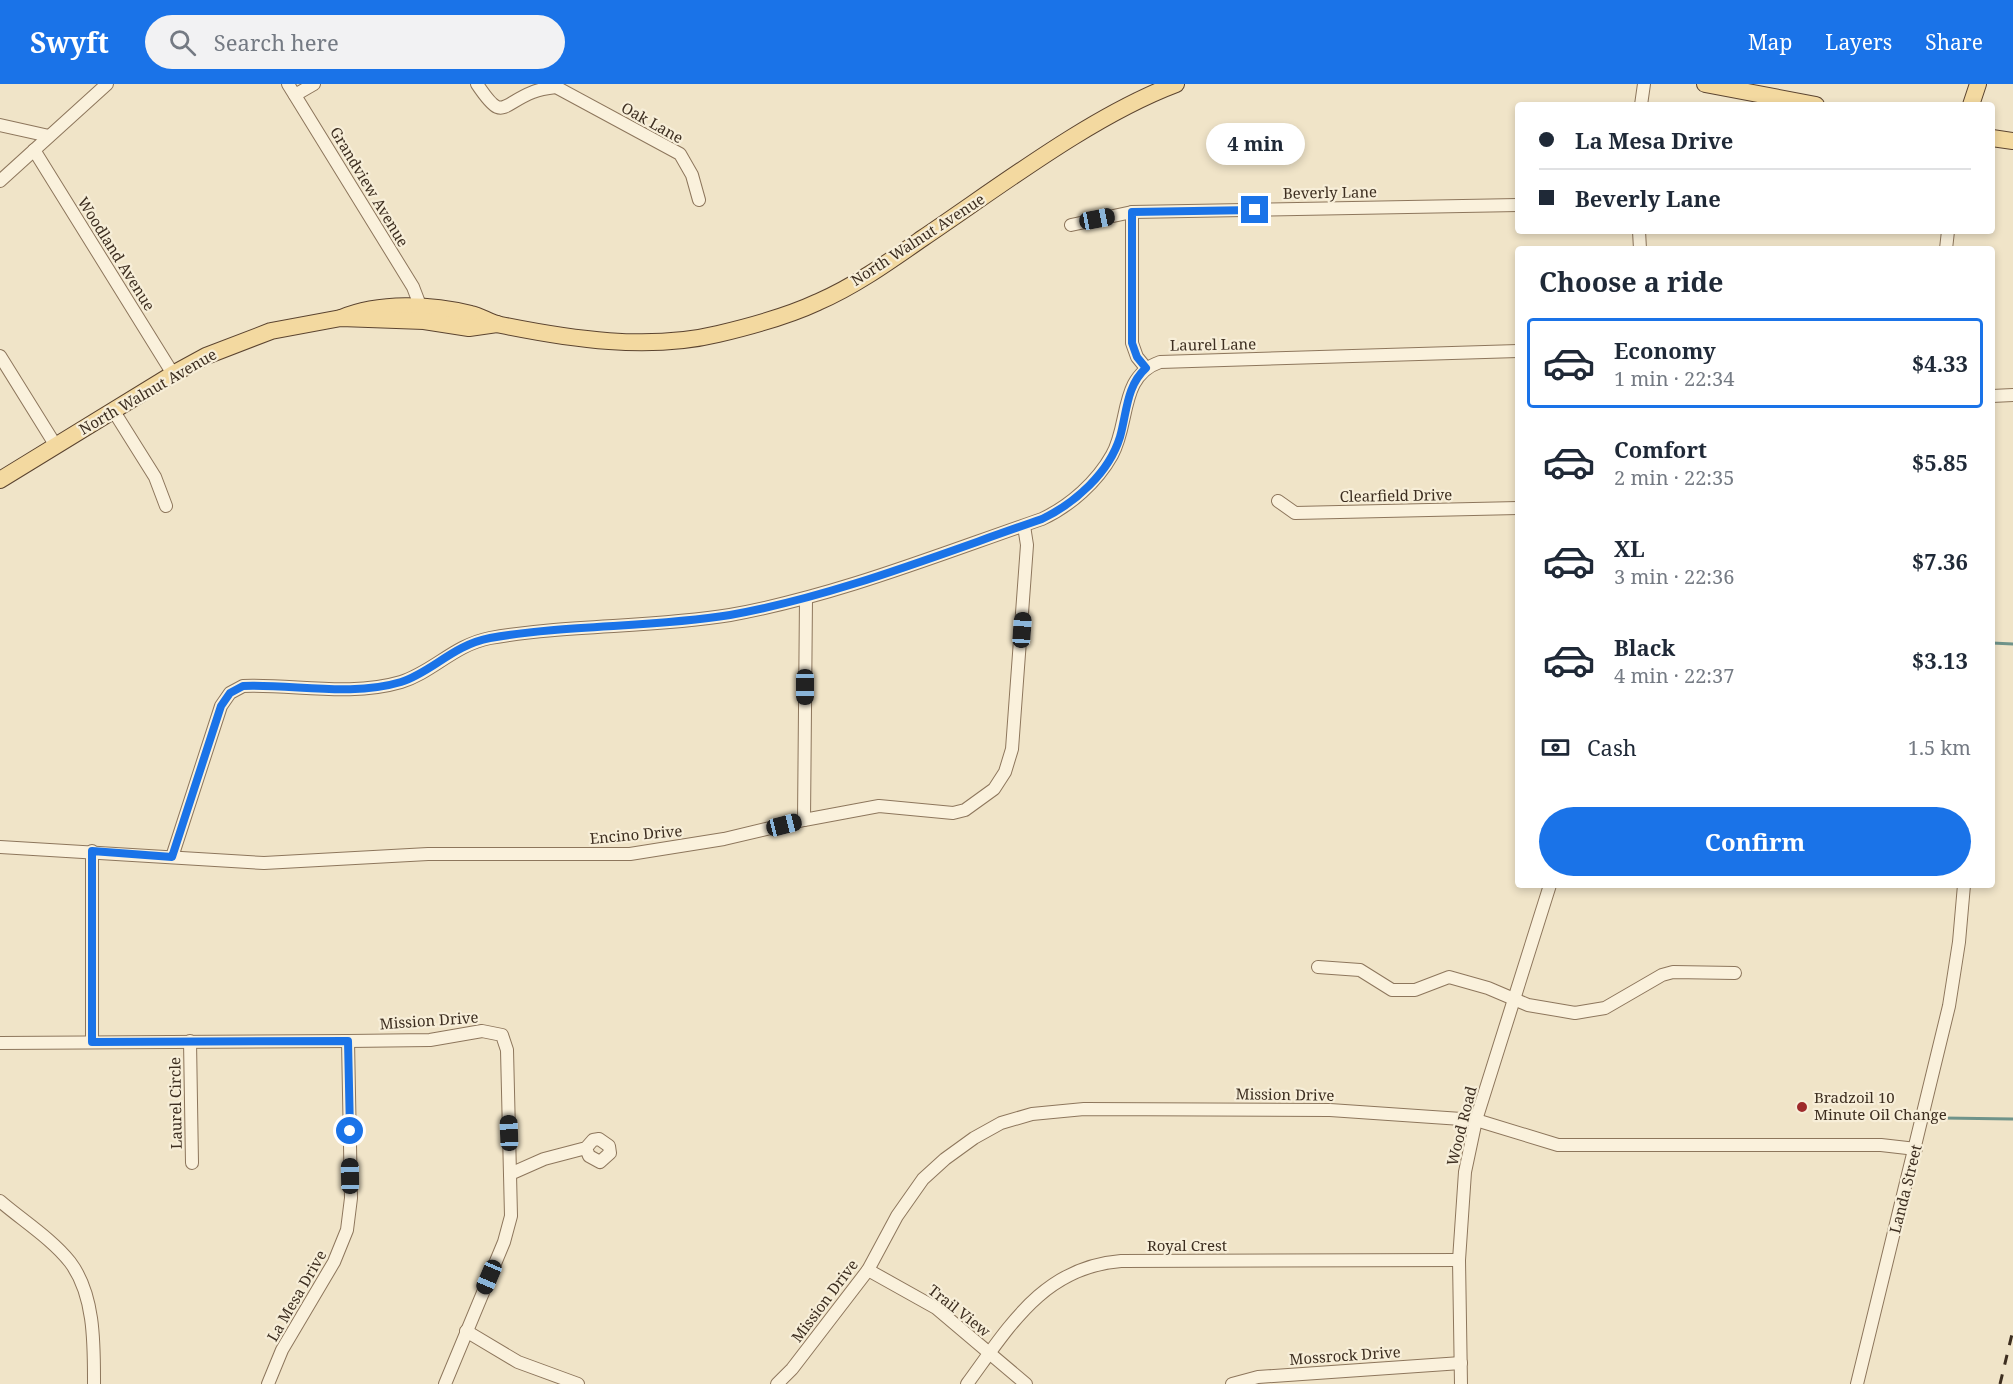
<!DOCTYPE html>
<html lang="en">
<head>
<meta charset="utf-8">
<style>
	body { margin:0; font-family:"Noto Serif",serif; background:#f2f2f3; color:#1f2937; height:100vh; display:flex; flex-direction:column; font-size:22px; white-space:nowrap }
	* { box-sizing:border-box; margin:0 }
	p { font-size:20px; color:#747a83 }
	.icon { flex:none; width:33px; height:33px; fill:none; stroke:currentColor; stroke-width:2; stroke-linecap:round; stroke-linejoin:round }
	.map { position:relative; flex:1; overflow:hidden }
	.details { position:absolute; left:1515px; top:162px; width:480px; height:642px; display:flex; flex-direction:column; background:#fff; border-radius:6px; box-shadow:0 3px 9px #0003 }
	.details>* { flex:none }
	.top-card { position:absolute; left:1515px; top:18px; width:480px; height:132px; border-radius:6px; box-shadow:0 3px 9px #0003; display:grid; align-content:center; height:132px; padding:0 24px; background:#fff }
	.end { position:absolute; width:27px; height:27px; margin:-14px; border:8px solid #1a73e8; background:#fff; box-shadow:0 0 0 3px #fff }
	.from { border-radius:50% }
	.bubble { position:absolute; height:42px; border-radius:21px; background:#fff; box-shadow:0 3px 9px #0003; font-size:20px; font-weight:700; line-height:42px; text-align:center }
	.car { position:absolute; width:18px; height:36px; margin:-18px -9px; border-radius:8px; box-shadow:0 0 4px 2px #0007; background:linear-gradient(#222 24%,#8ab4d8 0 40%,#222 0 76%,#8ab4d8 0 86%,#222 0) }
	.top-card b { display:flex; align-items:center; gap:21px; height:57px; font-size:22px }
	.top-card b+b { border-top:2px solid #e0e1e3 }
	.top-card i { width:15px; height:15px; background:#1f2937 }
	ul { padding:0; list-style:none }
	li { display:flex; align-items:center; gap:18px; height:90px; margin:0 12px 9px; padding:0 12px; border:3px solid transparent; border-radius:6px }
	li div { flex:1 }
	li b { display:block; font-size:22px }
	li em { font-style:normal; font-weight:700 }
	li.on { border-color:#1a73e8 }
	li>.icon { width:54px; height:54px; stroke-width:1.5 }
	h2 { padding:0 24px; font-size:27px; line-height:72px }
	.pay { display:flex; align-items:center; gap:15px; height:66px; padding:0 24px; font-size:22px }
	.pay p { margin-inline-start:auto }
	.button { display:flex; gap:12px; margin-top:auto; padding:12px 24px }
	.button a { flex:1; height:69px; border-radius:36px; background:#1a73e8; color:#fff; font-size:24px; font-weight:700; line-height:69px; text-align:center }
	header { display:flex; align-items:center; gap:36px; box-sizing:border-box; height:84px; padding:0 30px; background:#1a73e8; color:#fff }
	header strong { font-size:28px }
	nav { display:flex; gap:33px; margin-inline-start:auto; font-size:21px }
	.search { width:420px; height:54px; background:#f2f2f3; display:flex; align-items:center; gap:15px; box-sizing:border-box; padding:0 21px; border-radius:33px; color:#747a83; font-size:22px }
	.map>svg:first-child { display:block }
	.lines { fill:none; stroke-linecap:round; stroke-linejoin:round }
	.stream { stroke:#6f938a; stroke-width:3 }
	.minor-casing { stroke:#8d765c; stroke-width:14 }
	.major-casing { stroke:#5b4430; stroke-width:18 }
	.minor { stroke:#faf1dc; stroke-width:12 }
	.major { stroke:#f3d9a0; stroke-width:16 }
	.rail { stroke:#3d2e20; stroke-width:3; stroke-dasharray:10 10; stroke-linecap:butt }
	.route { stroke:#1a73e8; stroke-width:8 }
	.poi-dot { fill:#9e2a2b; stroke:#f7eed8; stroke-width:2 }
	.labels { text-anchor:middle; stroke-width:4.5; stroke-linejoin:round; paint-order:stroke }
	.street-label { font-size:15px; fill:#3d2e20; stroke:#f7eed8 }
	.poi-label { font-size:15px; fill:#3d2e20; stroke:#f7eed8; text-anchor:start }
</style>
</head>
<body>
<header>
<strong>Swyft</strong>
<div class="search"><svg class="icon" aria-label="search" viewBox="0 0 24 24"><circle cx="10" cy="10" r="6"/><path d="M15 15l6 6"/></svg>Search here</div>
<nav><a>Map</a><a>Layers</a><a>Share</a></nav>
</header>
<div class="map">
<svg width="2013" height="1300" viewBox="0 0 2013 1300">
	<rect width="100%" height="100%" fill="#f0e4c8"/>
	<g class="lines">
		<g class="stream">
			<path d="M1992,559L2013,560"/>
			<path d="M1943,1034L2013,1035"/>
		</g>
		<defs>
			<g id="minor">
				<path d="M288,0L413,203L418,216V224"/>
				<path d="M477,0C503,39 500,21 533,8C540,5 548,4 556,3L680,70L692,91L699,116"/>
				<path d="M295,11L314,0"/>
				<path d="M1641,21L1644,0"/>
				<path d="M0,41L49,52"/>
				<path d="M34,66L173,290"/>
				<path d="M0,97L107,0"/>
				<path d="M1132,128V259L1137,273L1146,284"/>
				<path d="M1071,141L1132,128L1518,121"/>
				<path d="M1639,147L1640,165"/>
				<path d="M1946,165L1948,147"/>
				<path d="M0,272L56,362"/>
				<path d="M1992,312L2013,311"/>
				<path d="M113,326L155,393L166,422"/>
				<path d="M1278,417L1295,429L1518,424"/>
				<path d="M804,736L806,514"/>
				<path d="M0,763L264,779L428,770H630L724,755L804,736L879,722L953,729L965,726L994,705L1005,688L1012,665L1027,461L1024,442"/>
				<path d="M92,767V958"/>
				<path d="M172,773L221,622L230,609L243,602C294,600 350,613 401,598C433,588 454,561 490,554C569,540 651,544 730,531C836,512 940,470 1042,435C1070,422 1097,398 1112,371C1130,339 1119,292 1160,278L1518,267"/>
				<path d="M1318,883L1360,886L1392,906H1415L1449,893L1488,904L1528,921L1575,929L1605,924L1662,891L1673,888L1735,889"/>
				<path d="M190,957L192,1079"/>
				<path d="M0,959L348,957L430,956L482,947L502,951L507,966L511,1132L504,1158L445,1300"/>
				<path d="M510,1090L544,1075L586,1064L589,1072L600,1078L610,1069L609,1062L599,1055L593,1056L586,1064"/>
				<path d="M0,1117C22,1136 52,1155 70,1178C95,1211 94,1261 94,1300"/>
				<path d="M868,1186L936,1224L1026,1300"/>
				<path d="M466,1247L518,1278L578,1300"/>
				<path d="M268,1300L282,1266L334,1178L347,1146L351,1114L348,957"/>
				<path d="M777,1300L792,1285L868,1186L897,1132L923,1095L945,1075L974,1054L1001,1039L1032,1030L1084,1025L1330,1026L1476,1036L1558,1061H1881L1916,1065"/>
				<path d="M967,1300C1009,1243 1043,1183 1121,1177L1459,1176"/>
				<path d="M1232,1300L1258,1293L1461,1279"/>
				<path d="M1461,1300L1459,1176L1465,1088L1476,1036L1550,801"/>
				<path d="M1857,1300L1949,922L1959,858L1964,801"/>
			</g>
			<g id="major">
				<path d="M1705,0L1816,21"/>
				<path d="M1971,21L1978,0"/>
				<path d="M1992,54L2013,57"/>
				<path d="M341,234C379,218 431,220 471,230C481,232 490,239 501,241C570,255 648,267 718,250C752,242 786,233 818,218C855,202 890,177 923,154C999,103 1091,32 1176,0"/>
				<path d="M0,396L173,290L206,272L271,247L341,234L424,237L469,244L497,240"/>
			</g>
		</defs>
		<use href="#minor" class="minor-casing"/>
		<use href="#major" class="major-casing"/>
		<use href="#minor" class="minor"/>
		<use href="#major" class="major"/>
		<path class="rail" d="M2000,1300L2013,1246"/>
	</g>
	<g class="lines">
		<path class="route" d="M350,1047L348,957L92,958V767L172,773L221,622L230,609L243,602C294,600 351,613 401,598C432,588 453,561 490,554C569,540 651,544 730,531C836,512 940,470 1042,435C1075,419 1109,389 1120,353C1127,329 1126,302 1146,284L1137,273L1132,259V128L1255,126"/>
	</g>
	<circle class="poi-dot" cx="1802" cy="1023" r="6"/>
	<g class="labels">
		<g class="street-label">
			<text transform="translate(652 39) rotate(29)" y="5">Oak Lane</text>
			<text transform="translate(369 103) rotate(59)" y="5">Grandview Avenue</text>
			<text transform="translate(1330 109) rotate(-1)" y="5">Beverly Lane</text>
			<text transform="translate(918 156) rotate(-33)" y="5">North Walnut Avenue</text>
			<text transform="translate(116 170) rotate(58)" y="5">Woodland Avenue</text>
			<text transform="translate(1213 261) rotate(-1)" y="5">Laurel Lane</text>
			<text transform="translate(148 308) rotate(-30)" y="5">North Walnut Avenue</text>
			<text transform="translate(1396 412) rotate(-1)" y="5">Clearfield Drive</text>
			<text transform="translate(636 751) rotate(-5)" y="5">Encino Drive</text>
			<text transform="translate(429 937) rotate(-4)" y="5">Mission Drive</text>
			<text transform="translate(1285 1011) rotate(1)" y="5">Mission Drive</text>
			<text transform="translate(176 1019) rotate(-91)" y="5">Laurel Circle</text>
			<text transform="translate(1462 1042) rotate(-76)" y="5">Wood Road</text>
			<text transform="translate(1906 1105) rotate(-76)" y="5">Landa Street</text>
			<text x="1187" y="1167">Royal Crest</text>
			<text transform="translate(297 1212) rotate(-60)" y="5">La Mesa Drive</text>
			<text transform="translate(825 1217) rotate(-53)" y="5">Mission Drive</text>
			<text transform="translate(959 1227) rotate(38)" y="5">Trail View</text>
			<text transform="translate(1345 1272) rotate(-4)" y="5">Mossrock Drive</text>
		</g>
		<g class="poi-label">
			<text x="1814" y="1019">Bradzoil 10<tspan x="1814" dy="17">Minute Oil Change</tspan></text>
		</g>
	</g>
</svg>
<i class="end from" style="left:350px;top:1047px"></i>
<i class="end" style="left:1255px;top:126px"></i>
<div class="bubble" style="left:1206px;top:39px;width:99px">4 min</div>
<i class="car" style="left:1097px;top:135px;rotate:79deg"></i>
<i class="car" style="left:1022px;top:546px;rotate:4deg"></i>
<i class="car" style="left:805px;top:603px;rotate:180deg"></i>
<i class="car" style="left:784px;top:741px;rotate:76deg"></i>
<i class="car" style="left:509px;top:1049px;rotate:358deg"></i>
<i class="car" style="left:350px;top:1092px;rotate:359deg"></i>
<i class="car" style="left:489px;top:1193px;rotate:203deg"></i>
<div class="top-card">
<b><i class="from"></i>La Mesa Drive</b>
<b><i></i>Beverly Lane</b>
</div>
<section class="details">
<h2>Choose a ride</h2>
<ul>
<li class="on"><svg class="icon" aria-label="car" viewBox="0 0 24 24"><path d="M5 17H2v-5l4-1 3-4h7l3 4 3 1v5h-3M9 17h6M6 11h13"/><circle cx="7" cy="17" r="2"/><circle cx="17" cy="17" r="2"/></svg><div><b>Economy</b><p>1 min · 22:34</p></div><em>$4.33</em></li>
<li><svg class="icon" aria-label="car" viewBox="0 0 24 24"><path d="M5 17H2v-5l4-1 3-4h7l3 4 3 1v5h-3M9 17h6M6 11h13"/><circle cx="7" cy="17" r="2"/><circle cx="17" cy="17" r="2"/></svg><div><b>Comfort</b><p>2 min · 22:35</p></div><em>$5.85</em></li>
<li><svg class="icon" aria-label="car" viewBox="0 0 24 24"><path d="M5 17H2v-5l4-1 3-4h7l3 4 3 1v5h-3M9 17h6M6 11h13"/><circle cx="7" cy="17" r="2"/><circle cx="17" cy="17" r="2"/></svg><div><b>XL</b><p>3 min · 22:36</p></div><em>$7.36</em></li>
<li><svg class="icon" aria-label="car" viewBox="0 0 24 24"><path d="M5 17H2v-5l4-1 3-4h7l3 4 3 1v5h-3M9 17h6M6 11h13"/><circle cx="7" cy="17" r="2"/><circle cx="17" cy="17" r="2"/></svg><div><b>Black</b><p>4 min · 22:37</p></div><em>$3.13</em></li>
</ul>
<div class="pay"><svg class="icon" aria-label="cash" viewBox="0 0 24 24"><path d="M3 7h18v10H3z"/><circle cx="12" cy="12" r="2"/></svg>Cash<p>1.5 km</p></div>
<div class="button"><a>Confirm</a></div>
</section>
</div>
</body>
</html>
